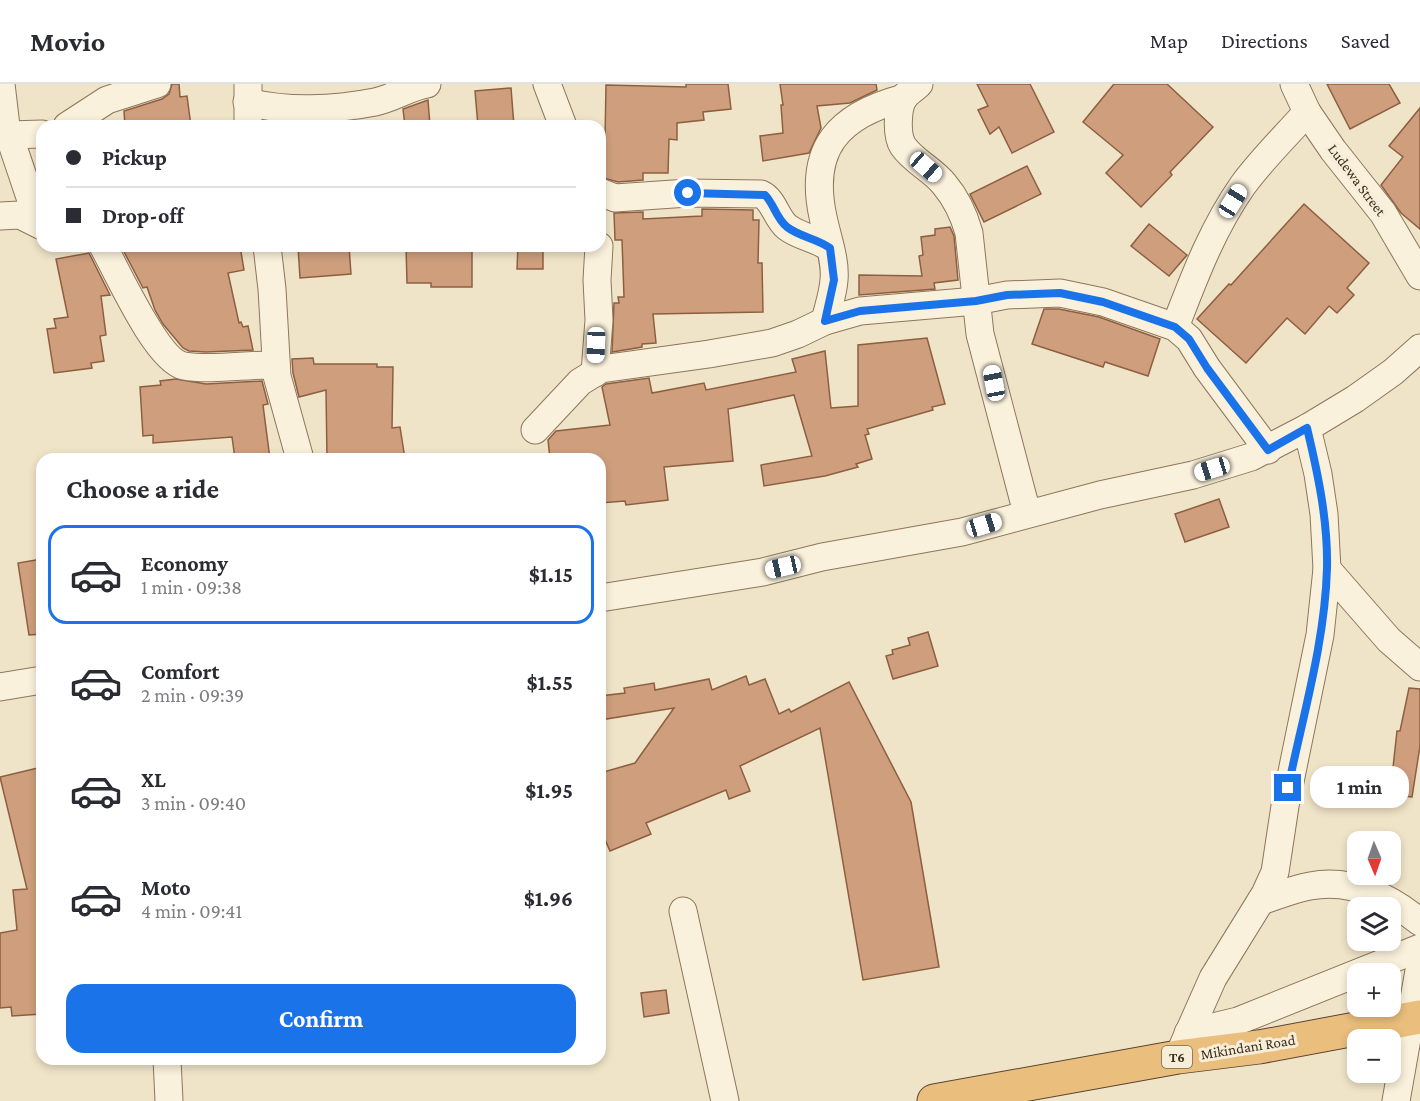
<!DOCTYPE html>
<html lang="en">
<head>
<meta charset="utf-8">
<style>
	body { margin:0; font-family:"Crimson Pro",serif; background:#f2f2f3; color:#2b2b33; height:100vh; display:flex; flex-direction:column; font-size:22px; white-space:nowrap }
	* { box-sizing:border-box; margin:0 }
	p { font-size:20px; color:#7c7c81 }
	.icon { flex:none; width:33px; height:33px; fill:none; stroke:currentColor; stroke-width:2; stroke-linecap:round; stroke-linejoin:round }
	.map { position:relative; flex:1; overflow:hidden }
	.side { position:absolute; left:36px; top:369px; width:570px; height:612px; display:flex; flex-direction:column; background:#fff; border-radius:18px; box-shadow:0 3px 9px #0003 }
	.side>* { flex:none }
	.guide { position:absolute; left:36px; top:36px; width:570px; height:132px; border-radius:18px; box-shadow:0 3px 9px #0003; display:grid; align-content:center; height:132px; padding:0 30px; background:#fff }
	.needle { width:39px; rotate:178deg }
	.controls { position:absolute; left:1347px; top:747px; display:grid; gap:12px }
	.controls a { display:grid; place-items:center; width:54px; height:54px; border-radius:12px; background:#fff; box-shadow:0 3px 9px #0003; font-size:30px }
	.end { position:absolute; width:27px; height:27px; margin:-14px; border:8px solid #1a73e8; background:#fff; box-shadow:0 0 0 3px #fff }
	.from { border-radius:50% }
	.bubble { position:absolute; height:42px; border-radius:18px; background:#fff; box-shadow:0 3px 9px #0003; font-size:20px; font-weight:700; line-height:42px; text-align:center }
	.car { position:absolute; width:18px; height:36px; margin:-18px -9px; border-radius:8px; box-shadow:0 0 4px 2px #0007; background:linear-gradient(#fff 24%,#345 0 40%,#fff 0 76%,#345 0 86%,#fff 0) }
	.guide b { display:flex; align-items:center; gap:21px; height:57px; font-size:22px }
	.guide b+b { border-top:2px solid #e1e1e2 }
	.guide i { width:15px; height:15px; background:#2b2b33 }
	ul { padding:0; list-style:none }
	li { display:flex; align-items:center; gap:18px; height:99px; margin:0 12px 9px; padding:0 18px; border:3px solid transparent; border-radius:18px }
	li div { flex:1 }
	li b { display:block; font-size:22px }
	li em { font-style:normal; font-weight:700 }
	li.active { border-color:#1a73e8 }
	li>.icon { width:54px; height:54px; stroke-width:1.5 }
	h2 { padding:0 30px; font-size:27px; line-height:72px }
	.action { display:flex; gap:12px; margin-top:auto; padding:12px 30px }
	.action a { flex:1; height:69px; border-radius:18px; background:#1a73e8; color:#fff; font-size:24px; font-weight:700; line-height:69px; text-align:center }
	header { display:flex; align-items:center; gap:36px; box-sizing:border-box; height:84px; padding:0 30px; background:#fff; border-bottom:2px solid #e1e1e2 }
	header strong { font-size:28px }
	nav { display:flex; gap:33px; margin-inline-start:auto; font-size:21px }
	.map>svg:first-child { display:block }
	.building { fill:#cf9f7d; stroke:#8d5f41; stroke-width:1.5 }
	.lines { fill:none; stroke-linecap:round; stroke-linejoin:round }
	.minor-casing { stroke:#8d765c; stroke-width:29 }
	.trunk-casing { stroke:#5b4430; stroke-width:35 }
	.minor { stroke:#faf1dc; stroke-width:27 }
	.trunk { stroke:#eabe7c; stroke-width:33 }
	.route { stroke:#1a73e8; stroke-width:8 }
	.labels { text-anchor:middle; stroke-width:6; stroke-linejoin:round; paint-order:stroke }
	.shield { fill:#f7eed8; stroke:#756857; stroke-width:1.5 }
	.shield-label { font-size:14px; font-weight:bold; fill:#3d2e20 }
	.street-label { font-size:15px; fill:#3d2e20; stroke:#f7eed8 }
</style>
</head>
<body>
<header>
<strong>Movio</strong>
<nav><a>Map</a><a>Directions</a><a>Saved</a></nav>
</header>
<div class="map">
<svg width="1420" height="1017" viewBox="0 0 1420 1017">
	<rect width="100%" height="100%" fill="#f0e4c8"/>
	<g class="building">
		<path d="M172,0H179L180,13L187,12L191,42H125L124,27L162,15L169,10Z"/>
		<path d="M686,0H728L731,25L703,28L704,36L677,39V56L669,55L668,89H643V96L618,98L600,93L601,55H605L606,1L686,3Z"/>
		<path d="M780,0H876L877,6L850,19L817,22L821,44L809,69L763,77L760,52L783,49L781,21H783Z"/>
		<path d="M977,0H1030L1054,48L1012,69L999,43L990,50L978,26L988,22Z"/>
		<path d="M1114,0H1167L1213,43L1170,88L1172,91L1141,123L1106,89L1123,71L1083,38Z"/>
		<path d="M1327,0H1389L1400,19L1350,45Z"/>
		<path d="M511,4L514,42H478L475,7Z"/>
		<path d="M428,16L430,42H405L403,25Z"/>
		<path d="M1420,24V145L1401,129L1381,101L1403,73L1389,62Z"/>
		<path d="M1027,82L1041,110L984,138L970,110Z"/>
		<path d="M1304,120L1369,179L1347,204L1354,211L1337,229L1329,222L1305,250L1287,234L1246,279L1197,235L1229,200L1231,201Z"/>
		<path d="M702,125L753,126V136H759L758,179H762L763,228L653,230L656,259L642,260V263L612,268L614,219H619L618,213H624L622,156H615L614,129L643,128V135L702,132Z"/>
		<path d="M1149,140L1187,171L1169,192L1131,162Z"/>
		<path d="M950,143L954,152L958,196L934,199L935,205L859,211V191L922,192L919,172L923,171L921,153L935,151V145Z"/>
		<path d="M121,162H240L244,186L228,189L239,239L241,238L243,243L248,242L253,266L206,268L189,267L183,264L163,240L155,226L147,203L143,204Z"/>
		<path d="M298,162H349L351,190L300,194Z"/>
		<path d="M406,162H472V203H431V199H407Z"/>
		<path d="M518,162H543V185H517Z"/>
		<path d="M89,169L110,211L101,212L106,251L100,252L104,277L91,279L92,284L54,289L47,245L56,244L54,235L68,233L56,175Z"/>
		<path d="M1044,225H1059L1099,233L1160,255L1148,292L1105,278L1103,283L1032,260Z"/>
		<path d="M927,254L945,320L932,323L933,326L867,345L869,350L865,351L872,375L856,380L858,383L825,392L764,402L761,381L812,372L794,311L728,325L733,377L664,383L668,416L626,421L625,417L600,419V375H550L548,356L556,347L610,341L602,303L606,300L649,294L652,309L704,299L706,306L796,288L792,275L825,267L831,324L858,322V261Z"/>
		<path d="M313,274L314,280H377V283H393L392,344L400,343L405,375H327L326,306L299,313L293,289L292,275Z"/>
		<path d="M176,295L206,300L262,297L268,320L263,321L270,375H235L232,353L153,359V351L143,352L140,303L161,301L160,297Z"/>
		<path d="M1219,415L1229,443L1185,458L1175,430Z"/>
		<path d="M42,475V550L29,551L18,479Z"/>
		<path d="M928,548L938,582L893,595L886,572L893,570L892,566L910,561L908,554Z"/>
		<path d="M746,592L749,601L765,595L779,630L789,625L791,628L849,598L911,718L939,883L863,896L820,644L740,682L750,707L729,715L726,706L646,739L651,750L610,767L600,744V689L635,679L674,624L600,636V612L625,609L624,604L654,599L655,606L709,595L712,606Z"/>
		<path d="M1409,604L1420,605V662L1412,713L1390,711L1397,647H1400Z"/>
		<path d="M42,683V930L12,932L11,923L0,924V849L17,846L13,806L27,805L0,693Z"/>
		<path d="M666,906L669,929L644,933L641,909Z"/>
	</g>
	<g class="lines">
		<defs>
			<g id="minor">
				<path d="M1,0L6,42L39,140"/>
				<path d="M547,0L563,42"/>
				<path d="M919,0C915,4 909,8 905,12C897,22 896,51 903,62C913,77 933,86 944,100C956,114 964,131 969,149L980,250L1027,429"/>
				<path d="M1294,0L1307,28L1333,66L1383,129L1420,192"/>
				<path d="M248,1V42"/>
				<path d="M247,18C287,28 334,26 375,18C394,14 409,3 427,0"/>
				<path d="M67,42L107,16L157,0"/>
				<path d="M9,51L42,50"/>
				<path d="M600,108L615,114L688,109L761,110C774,116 776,134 787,143C800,153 816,154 830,164"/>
				<path d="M0,132L20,131L42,142"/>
				<path d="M103,162C117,187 157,277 184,282C212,287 248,280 276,281"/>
				<path d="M267,162L272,205L277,292L300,375"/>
				<path d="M825,237C828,224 833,210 834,196C836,176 827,153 823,133C808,64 839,31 904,14"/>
				<path d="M1175,243C1194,194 1212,145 1243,101C1262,75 1286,52 1307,28"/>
				<path d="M595,289L599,236L597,196L599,162"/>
				<path d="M535,346L580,298L601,285L709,270L772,259L798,250L825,237L860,227L976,217L1007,211L1060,209L1103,218L1175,243L1189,255L1207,284L1268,366"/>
				<path d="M1327,485L1389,556L1420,583"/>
				<path d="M600,514L763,488L822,473L962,448L1100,411L1193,391L1251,373L1307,344L1355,315L1393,288L1420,264"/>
				<path d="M0,603L42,596"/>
				<path d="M1261,817C1277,812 1293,805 1310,802C1351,794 1388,812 1420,838"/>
				<path d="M683,827L725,1017"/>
				<path d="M1188,949L1238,937L1420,864"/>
				<path d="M1178,973L1213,894L1265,810L1275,788L1285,722L1320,551L1327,485L1324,430L1318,390L1307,344"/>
				<path d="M167,975L169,1017"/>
				<path d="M1396,1017L1420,881"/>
			</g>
			<path id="trunk" d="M934,1017L1178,973L1259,963L1420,933"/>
		</defs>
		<use href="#minor" class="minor-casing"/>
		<use href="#trunk" class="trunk-casing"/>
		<use href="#minor" class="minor"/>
		<use href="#trunk" class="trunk"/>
	</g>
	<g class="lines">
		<path class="route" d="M688,109L765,111C774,120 776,134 787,143C800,153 816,154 830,164L834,196L825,237L860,227L976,217L1007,211L1060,209L1103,218L1175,243L1189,255L1207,284L1268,366L1307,344C1318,390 1328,437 1327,484C1325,558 1303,631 1288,704"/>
	</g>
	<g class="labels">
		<rect class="shield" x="1162" y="962" width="30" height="22" rx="4.5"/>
		<g class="shield-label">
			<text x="1177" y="978">T6</text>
		</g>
		<g class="street-label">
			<text transform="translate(1357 96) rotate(53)" y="5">Ludewa Street</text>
			<text transform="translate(1248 963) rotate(-9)" y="5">Mikindani Road</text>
		</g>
	</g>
</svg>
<div class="controls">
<a><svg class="needle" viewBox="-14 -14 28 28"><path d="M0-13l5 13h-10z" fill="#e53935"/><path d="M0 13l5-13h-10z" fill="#7c7c81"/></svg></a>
<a><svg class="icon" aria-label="layers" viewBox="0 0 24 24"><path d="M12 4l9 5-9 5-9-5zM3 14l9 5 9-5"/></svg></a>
<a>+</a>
<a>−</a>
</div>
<i class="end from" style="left:688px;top:109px"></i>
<i class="end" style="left:1288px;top:704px"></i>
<div class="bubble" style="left:1310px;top:682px;width:99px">1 min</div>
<i class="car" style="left:926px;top:83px;rotate:131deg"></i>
<i class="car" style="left:1233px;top:117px;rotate:32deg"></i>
<i class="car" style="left:596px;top:261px;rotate:182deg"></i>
<i class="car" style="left:994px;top:299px;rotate:349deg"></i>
<i class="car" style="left:1212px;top:385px;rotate:253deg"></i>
<i class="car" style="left:984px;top:441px;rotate:73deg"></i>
<i class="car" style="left:783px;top:483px;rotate:257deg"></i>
<div class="guide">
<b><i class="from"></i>Pickup</b>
<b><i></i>Drop-off</b>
</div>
<section class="side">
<h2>Choose a ride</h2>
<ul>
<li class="active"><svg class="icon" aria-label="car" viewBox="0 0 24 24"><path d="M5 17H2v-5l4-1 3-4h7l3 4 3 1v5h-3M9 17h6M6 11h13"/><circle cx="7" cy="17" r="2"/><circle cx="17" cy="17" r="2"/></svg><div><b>Economy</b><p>1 min · 09:38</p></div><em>$1.15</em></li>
<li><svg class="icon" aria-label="car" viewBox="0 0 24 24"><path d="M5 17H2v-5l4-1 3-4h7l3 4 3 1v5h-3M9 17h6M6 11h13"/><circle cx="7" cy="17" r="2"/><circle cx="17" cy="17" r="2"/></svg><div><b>Comfort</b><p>2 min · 09:39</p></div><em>$1.55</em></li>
<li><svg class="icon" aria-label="car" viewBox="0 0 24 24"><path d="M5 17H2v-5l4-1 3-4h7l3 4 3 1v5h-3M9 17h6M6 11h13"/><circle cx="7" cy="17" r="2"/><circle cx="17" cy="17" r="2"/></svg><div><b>XL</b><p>3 min · 09:40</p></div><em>$1.95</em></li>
<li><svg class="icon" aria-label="car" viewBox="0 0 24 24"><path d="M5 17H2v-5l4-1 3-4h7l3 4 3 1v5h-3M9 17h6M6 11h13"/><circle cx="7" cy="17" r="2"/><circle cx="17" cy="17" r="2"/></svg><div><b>Moto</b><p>4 min · 09:41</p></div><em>$1.96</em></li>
</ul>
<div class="action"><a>Confirm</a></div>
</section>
</div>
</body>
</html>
